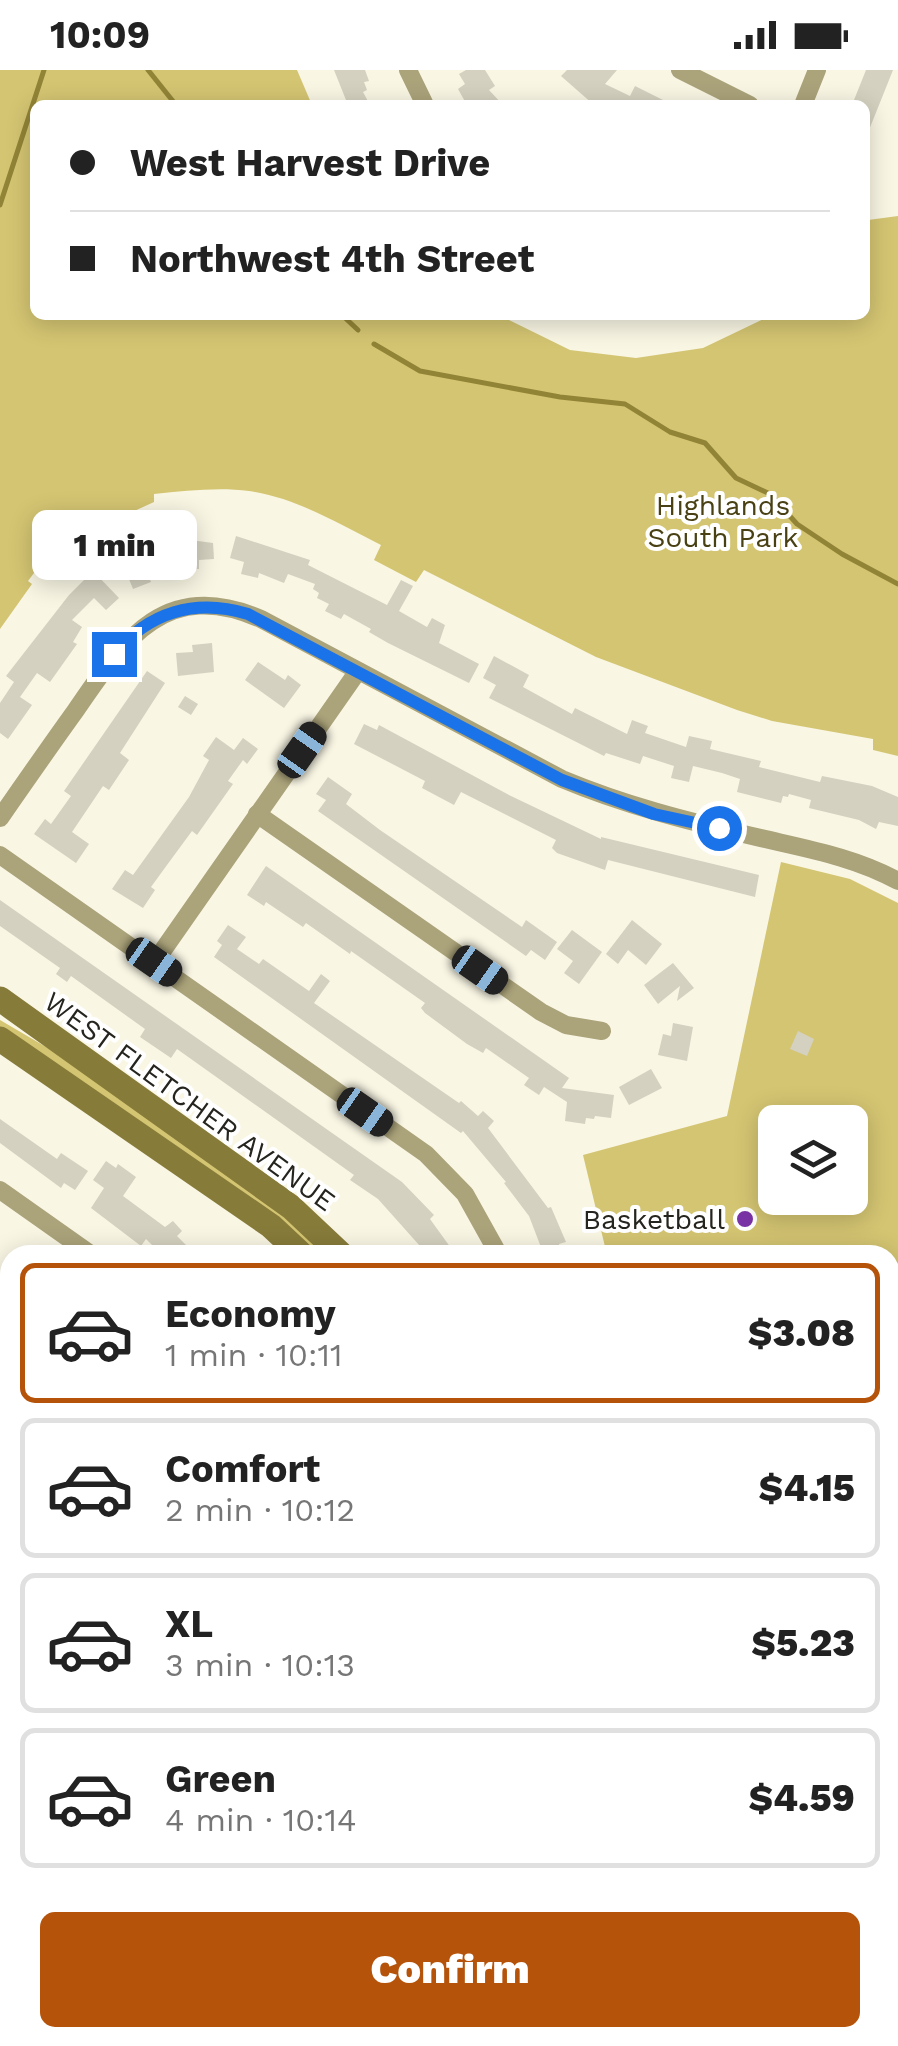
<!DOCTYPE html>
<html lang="en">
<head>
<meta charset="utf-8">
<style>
	body { margin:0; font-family:"Work Sans",sans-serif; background:#f6f6f6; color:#222; height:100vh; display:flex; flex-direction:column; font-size:38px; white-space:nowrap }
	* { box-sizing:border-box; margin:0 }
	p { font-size:32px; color:#767676 }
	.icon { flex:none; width:55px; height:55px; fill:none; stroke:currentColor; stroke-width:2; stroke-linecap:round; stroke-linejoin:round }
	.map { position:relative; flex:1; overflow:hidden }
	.side { position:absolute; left:0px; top:1175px; width:900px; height:802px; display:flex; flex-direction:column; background:#fff; border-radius:30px 30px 0 0; box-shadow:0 5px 25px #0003 }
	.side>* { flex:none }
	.guide { position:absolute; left:30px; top:30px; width:840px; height:220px; border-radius:15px; box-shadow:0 5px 25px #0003; display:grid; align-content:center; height:220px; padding:0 40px; background:#fff }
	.controls { position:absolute; left:758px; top:1035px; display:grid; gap:20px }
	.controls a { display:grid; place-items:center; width:110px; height:110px; border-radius:15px; background:#fff; box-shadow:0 5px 25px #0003; font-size:50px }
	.end { position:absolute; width:45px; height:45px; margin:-22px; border:12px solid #1a73e8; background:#fff; box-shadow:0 0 0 5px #fff }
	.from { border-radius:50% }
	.bubble { position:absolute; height:70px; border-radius:15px; background:#fff; box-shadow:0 5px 25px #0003; font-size:32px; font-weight:800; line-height:70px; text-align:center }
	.car { position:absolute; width:30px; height:60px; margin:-30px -15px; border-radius:12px; box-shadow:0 0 8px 2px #0007; background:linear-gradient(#222 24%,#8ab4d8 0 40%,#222 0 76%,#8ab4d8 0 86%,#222 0) }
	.guide b { display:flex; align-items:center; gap:35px; height:95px; font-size:38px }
	.guide b+b { border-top:2px solid #e0e0e0 }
	.guide i { width:25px; height:25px; background:#222 }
	ul { padding:18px 0 0; list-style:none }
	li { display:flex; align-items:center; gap:30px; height:140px; margin:0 20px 15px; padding:0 20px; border:5px solid #e0e0e0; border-radius:15px }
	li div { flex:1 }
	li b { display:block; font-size:38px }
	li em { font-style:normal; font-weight:800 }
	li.selected { border-color:#b45309 }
	li>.icon { width:90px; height:90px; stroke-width:1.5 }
	.cta { display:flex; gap:20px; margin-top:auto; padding:20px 40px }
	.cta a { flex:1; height:115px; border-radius:15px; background:#b45309; color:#fff; font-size:40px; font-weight:800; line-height:115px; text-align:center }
	.status { display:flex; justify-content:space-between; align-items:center; height:70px; padding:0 50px; background:#fff; direction:ltr }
	.status svg { height:28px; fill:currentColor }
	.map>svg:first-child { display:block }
	.built { fill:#ede9d0 }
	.green { fill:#d4c572; fill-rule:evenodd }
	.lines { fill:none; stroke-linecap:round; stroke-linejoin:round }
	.stream { stroke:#928436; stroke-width:5 }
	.building { fill:#d4d1c0 }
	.street { stroke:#aba37a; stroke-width:18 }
	.secondary { stroke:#877b3a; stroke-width:25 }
	.route { stroke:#1a73e8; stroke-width:12 }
	.poi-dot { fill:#7a33a6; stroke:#fff; stroke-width:4 }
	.labels { text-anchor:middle; stroke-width:8; stroke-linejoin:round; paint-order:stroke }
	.park-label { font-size:28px; fill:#494114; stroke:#fff }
	.street-label { font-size:28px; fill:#25241e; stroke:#fff }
	.poi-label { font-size:28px; fill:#25241e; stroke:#fff; text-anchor:end }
</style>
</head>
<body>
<div class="status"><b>10:09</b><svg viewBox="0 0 49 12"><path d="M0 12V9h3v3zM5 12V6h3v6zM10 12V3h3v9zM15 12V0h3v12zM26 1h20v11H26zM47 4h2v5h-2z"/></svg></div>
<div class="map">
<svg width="898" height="1976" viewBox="0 0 898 1976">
	<rect width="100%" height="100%" fill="#f9f6e4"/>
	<path class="built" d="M898,1336V1673H890V1343Z"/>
	<g class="green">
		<path d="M0,0H297L312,35H35V245H499L570,280L636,288L703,278L772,245H865V153L868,150L898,146V686L873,680V669L772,651L737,640L596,587L424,500L416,512L374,490L381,475C339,454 297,428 249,421C218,417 185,421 154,424V432L84,464L80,459L46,487L28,511L32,514L0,559Z"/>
		<path d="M781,792L850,809L898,833V1336L890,1343V1185H607L583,1085L727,1046ZM775,1052H850V1128H775Z"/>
		<path d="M0,950L70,991L275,1136L328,1185H315L290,1162L0,959Z"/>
	</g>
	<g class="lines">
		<g class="stream">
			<path d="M148,0L176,35"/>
			<path d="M0,135L44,0"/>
			<path d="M342,245L358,260"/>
			<path d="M374,274L420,301L560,327L625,334L670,362L705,373L736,408L770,424L797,454L842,484L898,514"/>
		</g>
	</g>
	<g class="building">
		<path d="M334,0H365L369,11L364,12L367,20L363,22L370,35H348Z"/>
		<path d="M466,0H485L495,16L489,20L503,35H467L458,19L465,14L459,4Z"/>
		<path d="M567,0H617L605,14L630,26L635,16L673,35H594L561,6Z"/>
		<path d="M866,0H893L865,70V35H852Z"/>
		<path d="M236,466L310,490L308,495L387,535L401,510L413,516L399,541L427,557L432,548L445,555L439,573L479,594L469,613L388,573L369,562L371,559L344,544L341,549L325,541L329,534L317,528L319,523L313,519L315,514L288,504L284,513L259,503L258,508L241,504L244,492L230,488Z"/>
		<path d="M78,470L94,487L77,495L65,482Z"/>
		<path d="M198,471L213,473L214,489L199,490V499L182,500L178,473Z"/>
		<path d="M156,478L165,501L149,507L151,512L133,519L122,492Z"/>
		<path d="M93,501L119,528L106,540L94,528L72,550L82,557L73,572L77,574L50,612L37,603L20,627L32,635L8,669L0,663V633L14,612L6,606L69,525Z"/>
		<path d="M212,573L214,602L178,606L176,583L193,582L192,575Z"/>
		<path d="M494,586L529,605L523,617L572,644L575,638L627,664L632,650L648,656L645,663L686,677L689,666L712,671L710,679L761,691L759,697L820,712L822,706L872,716L898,727V756L879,752L876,759L859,750L809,738L811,730L789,724L788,727L783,726L781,733L737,722L740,709L722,703L693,696L689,712L671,708L674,696L643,686L640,694L606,683L604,686L489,628L496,615L483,608Z"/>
		<path d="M258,592L285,610L288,605L301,615L284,638L245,610Z"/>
		<path d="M147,601L165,613L120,683L129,690L109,720L103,716L72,762L89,774L76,793L34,764L45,749L51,754L71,726L64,721Z"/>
		<path d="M185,626L198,634L191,645L178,637Z"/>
		<path d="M364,654L377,660L379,655L511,726L601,769V767L759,805L755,827L608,790L605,800L557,783L552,778L556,770L461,722L454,735L422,718L425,711L354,674Z"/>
		<path d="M216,667L234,680L243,668L258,679L247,694L243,690L228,711L233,714L197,765L192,761L167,795L151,817L155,820L143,838L112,819L125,800L133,805L189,727L209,690L203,686Z"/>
		<path d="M328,707L352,724L346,734L380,760L522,857L526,850L557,872L545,890L531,880L526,886L318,741L326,730L316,724Z"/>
		<path d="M266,796L569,1008L562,1018L614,1025L611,1048L595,1046L594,1049L586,1048L585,1054L565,1051L567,1032L544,1017L539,1025L524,1015L529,1008L486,978L483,983L467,974L425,943L421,938L425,933L351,881L350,884L306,853L303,857L266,832L264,836L247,825Z"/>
		<path d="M0,830L402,1112L434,1145L430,1149L456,1185H428L378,1129L350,1110L354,1105L177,979L171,988L140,967L145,959L71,906L67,912L56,904L60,898L0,856Z"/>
		<path d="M632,850L662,874L646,895L628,880L618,894L606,884Z"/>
		<path d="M228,855L246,867L237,879L259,894L263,889L309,921L321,904L330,911L314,933L459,1033L461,1031L478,1046L483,1041L494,1051L488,1058L548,1138L551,1137L566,1172L559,1174L562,1185H544L529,1146L504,1113L506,1112L463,1061L461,1063L214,887L222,875L217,871Z"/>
		<path d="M572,860L602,882L579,914L564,903L573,891L557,879Z"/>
		<path d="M673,893L694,918L677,931L680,916L658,934L644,915Z"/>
		<path d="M673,953L693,957L687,991L658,985L663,964L671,966Z"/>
		<path d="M798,961L814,969L807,986L790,979Z"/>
		<path d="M651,999L662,1018L629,1035L619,1017Z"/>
		<path d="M0,1049L57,1089L61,1083L88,1101L75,1120L64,1113L61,1118L0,1073Z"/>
		<path d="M106,1091L116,1098L118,1094L136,1107L123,1126L165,1157L173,1151L182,1161L177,1166L196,1185H162L146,1169L141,1176L91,1138L104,1118L93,1110Z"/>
	</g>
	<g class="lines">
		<g class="street">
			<path d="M408,0L425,35"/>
			<path d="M680,0L750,35"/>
			<path d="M803,35L817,0"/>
			<path d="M257,744L541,942L566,955L602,961"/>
			<path d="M0,748C25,712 50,676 76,640C124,570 165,507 261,549L562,709C624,735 687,751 752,766C802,778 853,786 898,811"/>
			<path d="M0,785L426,1084L465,1124L499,1185"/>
			<path d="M154,893L358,601"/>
			<path d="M0,1120L92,1185"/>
			<path d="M0,1426L10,1423"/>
			<path d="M0,1613L10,1610"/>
			<path d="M890,1771L898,1772"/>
			<path d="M0,1801L10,1798"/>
			<path d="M435,1968L438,1976"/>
			<path d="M722,1968L724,1976"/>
			<path d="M112,1972L128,1968"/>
		</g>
		<g class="secondary">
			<path d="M0,929L291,1137L342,1185"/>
			<path d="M0,969L271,1156L302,1185"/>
			<path d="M566,1968L569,1976"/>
			<path d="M596,1968L599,1976"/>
		</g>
	</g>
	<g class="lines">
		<path class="route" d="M114,584C149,542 195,528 248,544L562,710L654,744L719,758"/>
	</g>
	<circle class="poi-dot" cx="745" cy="1149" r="10"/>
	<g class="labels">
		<g class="park-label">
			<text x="723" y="445">Highlands<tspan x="723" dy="32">South Park</tspan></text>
		</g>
		<g class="street-label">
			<text transform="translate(190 1031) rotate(36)" y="10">WEST FLETCHER AVENUE</text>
		</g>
		<g class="poi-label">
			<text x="725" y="1159">Basketball</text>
		</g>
	</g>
</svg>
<div class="controls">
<a><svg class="icon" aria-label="layers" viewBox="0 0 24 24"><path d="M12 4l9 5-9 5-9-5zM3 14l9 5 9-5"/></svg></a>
</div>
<i class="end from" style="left:719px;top:758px"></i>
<i class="end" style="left:114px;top:584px"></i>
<div class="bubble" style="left:32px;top:440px;width:165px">1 min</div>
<i class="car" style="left:302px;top:680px;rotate:35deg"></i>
<i class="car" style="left:154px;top:892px;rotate:125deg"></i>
<i class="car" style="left:480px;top:900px;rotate:125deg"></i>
<i class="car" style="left:365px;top:1042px;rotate:125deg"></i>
<div class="guide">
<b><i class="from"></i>West Harvest Drive</b>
<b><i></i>Northwest 4th Street</b>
</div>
<section class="side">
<ul>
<li class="selected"><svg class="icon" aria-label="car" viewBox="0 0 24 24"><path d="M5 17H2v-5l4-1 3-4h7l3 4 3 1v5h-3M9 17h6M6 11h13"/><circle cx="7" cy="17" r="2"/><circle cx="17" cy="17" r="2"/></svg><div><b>Economy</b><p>1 min · 10:11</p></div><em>$3.08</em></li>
<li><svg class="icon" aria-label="car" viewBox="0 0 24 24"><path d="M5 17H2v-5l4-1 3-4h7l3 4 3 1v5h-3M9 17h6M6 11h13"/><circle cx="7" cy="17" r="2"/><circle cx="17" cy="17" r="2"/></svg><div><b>Comfort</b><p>2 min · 10:12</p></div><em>$4.15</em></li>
<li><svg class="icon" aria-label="car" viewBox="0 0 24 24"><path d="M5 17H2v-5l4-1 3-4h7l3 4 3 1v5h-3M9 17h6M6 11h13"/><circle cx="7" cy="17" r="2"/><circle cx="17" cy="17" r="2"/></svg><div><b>XL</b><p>3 min · 10:13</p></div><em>$5.23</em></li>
<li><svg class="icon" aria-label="car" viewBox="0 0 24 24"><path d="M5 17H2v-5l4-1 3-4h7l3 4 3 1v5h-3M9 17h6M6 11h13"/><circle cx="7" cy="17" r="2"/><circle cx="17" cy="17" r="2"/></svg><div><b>Green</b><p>4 min · 10:14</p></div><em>$4.59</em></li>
</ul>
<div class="cta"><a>Confirm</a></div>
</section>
</div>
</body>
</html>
